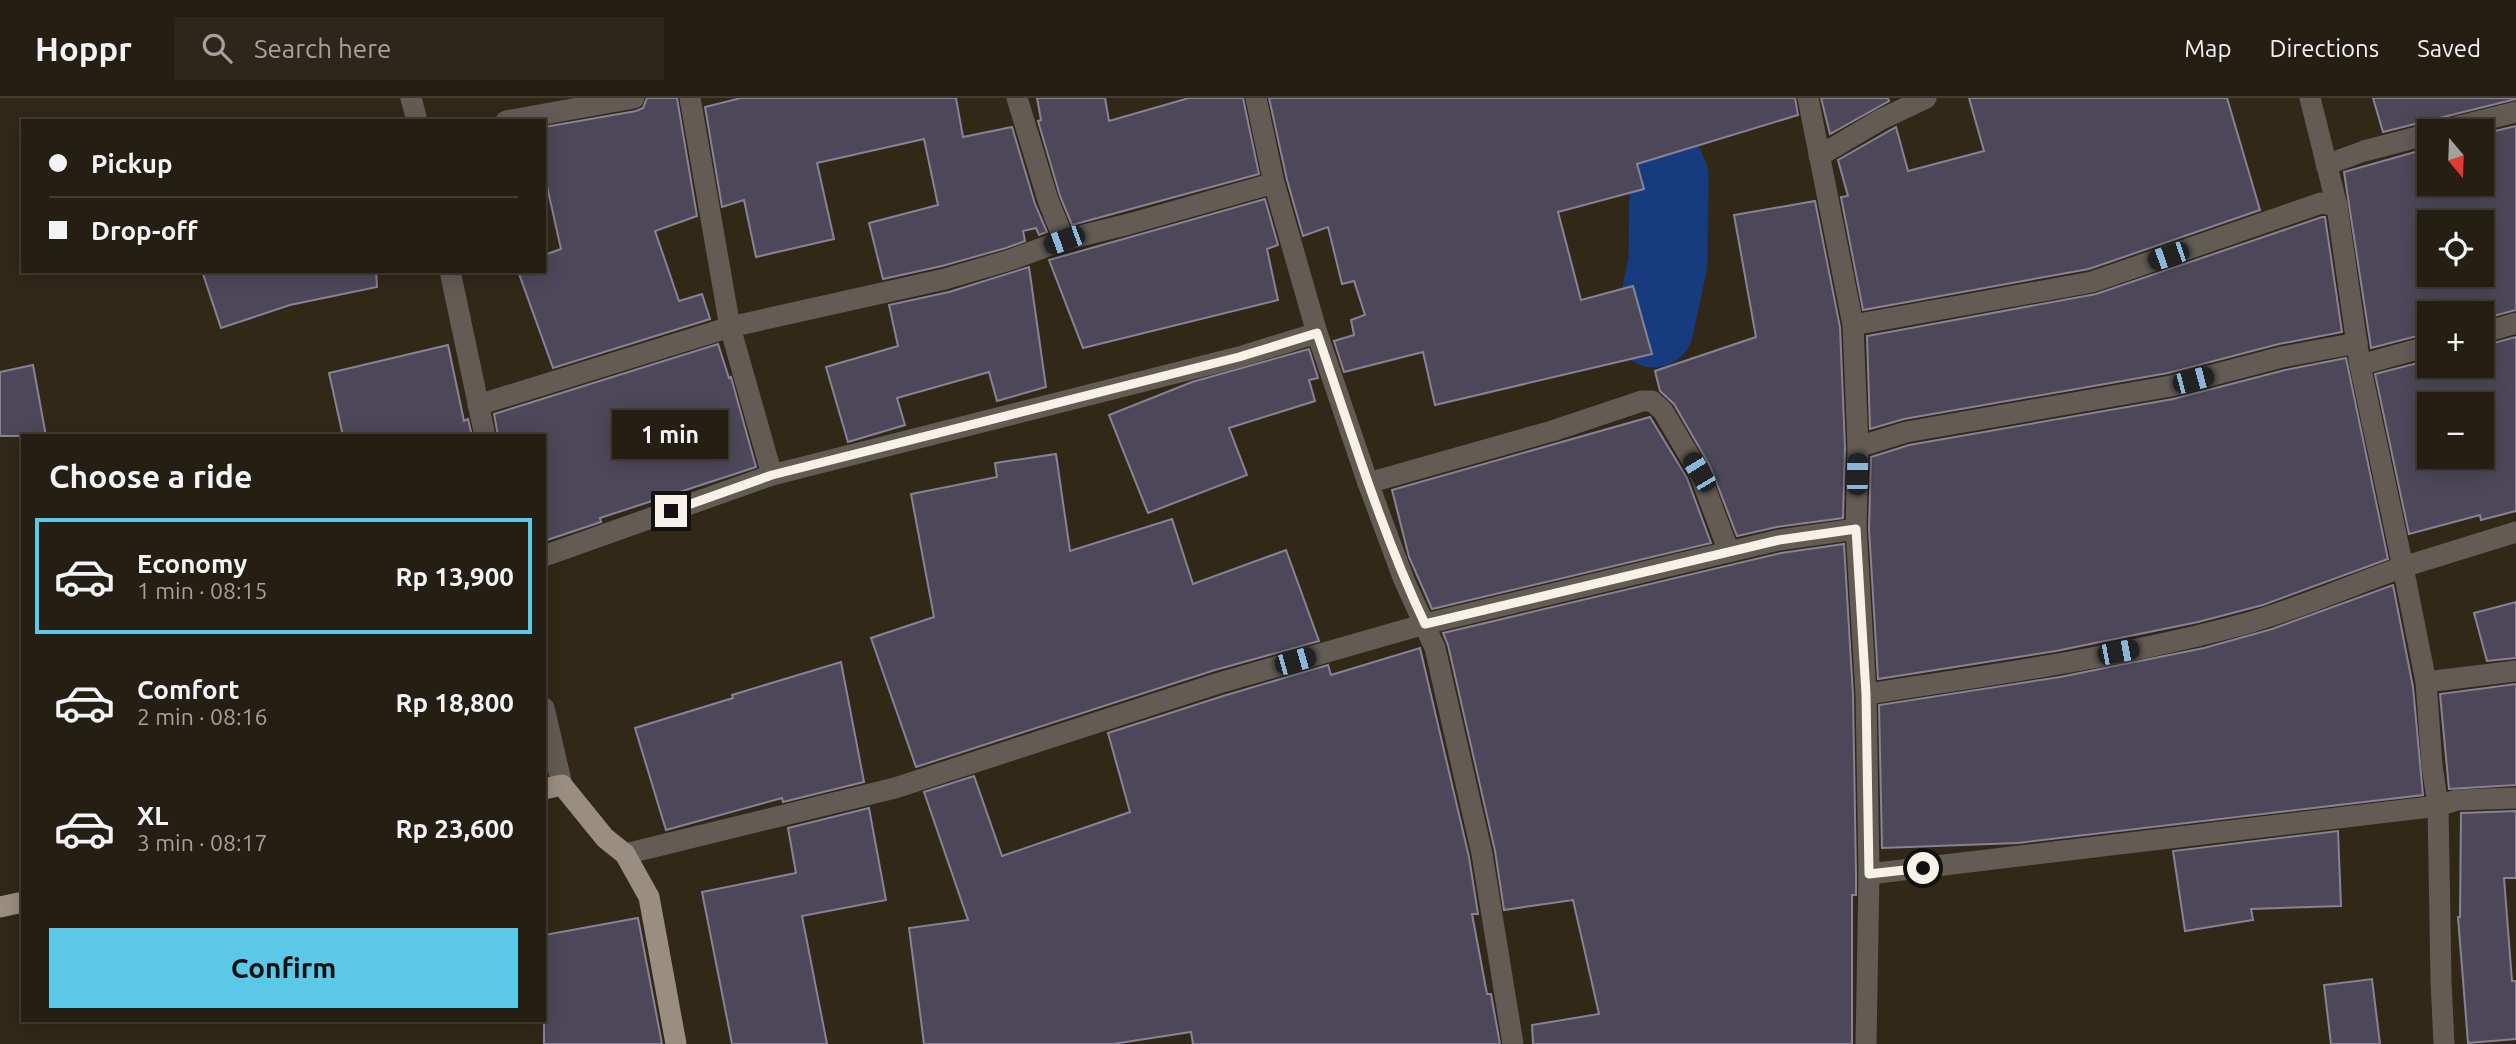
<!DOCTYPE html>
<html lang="en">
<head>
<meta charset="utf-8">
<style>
	body { margin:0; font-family:Ubuntu,sans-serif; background:#2d271b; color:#f1f3f6; height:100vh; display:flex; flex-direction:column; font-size:26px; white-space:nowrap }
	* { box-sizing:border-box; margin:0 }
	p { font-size:23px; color:#a3a29f }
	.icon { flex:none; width:38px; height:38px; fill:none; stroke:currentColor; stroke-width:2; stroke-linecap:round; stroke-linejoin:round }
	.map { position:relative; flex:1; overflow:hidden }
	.drawer { position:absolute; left:21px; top:336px; width:525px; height:588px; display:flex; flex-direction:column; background:#251e12; border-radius:0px; box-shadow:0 4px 18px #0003,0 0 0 2px #423c32 }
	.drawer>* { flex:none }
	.hud { position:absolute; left:21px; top:21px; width:525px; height:154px; border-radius:0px; box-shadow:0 4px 18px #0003,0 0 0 2px #423c32; display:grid; align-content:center; height:154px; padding:0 28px; background:#251e12 }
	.needle { width:46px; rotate:161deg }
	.tools { position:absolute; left:2417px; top:21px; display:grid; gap:14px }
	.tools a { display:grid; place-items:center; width:77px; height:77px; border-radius:0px; background:#251e12; box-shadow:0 4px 18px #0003,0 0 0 2px #423c32; font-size:35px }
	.end { position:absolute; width:32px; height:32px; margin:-16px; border:9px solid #f7f1e7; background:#111; box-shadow:0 0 0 4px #111 }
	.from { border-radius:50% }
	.bubble { position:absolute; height:49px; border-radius:0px; background:#251e12; box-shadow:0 4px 18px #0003,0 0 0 2px #423c32; font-size:23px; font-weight:700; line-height:49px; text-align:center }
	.car { position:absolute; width:21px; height:42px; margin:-21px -10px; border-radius:9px; box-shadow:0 0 5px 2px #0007; background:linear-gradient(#222 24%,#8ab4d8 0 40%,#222 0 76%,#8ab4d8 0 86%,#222 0) }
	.hud b { display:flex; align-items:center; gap:24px; height:66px; font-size:26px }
	.hud b+b { border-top:2px solid #423c32 }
	.hud i { width:18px; height:18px; background:#f1f3f6 }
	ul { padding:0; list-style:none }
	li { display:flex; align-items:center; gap:21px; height:116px; margin:0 14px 10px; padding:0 14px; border:4px solid transparent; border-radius:0px }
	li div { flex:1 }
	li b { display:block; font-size:26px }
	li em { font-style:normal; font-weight:700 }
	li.current { border-color:#5bc8e7 }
	li>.icon { width:63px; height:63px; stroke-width:1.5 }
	h2 { padding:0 28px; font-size:32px; line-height:84px }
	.primary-button { display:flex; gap:14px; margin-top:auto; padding:14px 28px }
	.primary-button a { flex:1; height:80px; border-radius:0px; background:#5bc8e7; color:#111; font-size:28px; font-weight:700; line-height:80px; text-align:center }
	header { display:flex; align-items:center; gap:42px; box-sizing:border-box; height:98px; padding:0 35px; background:#251e12; border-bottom:2px solid #423c32 }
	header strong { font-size:33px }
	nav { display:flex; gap:38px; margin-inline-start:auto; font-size:24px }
	.search { width:490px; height:63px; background:#2d271b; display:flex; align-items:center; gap:18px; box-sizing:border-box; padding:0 24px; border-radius:0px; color:#a3a29f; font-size:26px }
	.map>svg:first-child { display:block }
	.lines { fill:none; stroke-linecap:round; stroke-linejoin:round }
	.river { stroke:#163c7f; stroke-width:79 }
	.building { fill:#4d4859; stroke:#888296; stroke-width:2; fill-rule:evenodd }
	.minor { stroke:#625c55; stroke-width:21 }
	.major { stroke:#998e7f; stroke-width:21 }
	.route { stroke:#f7f1e7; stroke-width:9 }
</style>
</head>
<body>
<header>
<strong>Hoppr</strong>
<div class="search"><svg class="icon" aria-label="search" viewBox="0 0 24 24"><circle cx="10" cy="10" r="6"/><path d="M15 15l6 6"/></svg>Search here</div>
<nav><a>Map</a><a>Directions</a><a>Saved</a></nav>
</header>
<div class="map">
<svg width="2516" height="946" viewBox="0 0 2516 946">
	<rect width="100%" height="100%" fill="#312818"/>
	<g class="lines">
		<path class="river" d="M1649,0L1652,41L1669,79L1668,164L1654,230"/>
	</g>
	<g class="building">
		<path d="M647,0H677L697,118L655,133L679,203L702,196L710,221L553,270L518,173H544V157L561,151L544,75V29L636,13L643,10Z"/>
		<path d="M741,0H956L963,39L1012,29L1035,106L1047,134L1039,137L1036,130L1023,133L1025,143L1006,150L942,168L883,181L869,125L938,107L924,41L817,65L834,141L756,159L744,102L722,109L705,9Z"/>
		<path d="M1037,0H1105L1109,23L1189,0H1243L1259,76L1072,127L1060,98L1038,23L1041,22Z"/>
		<path d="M1269,0H1795L1798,17L1637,66L1644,91L1558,114L1581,202L1633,188L1652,256L1435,307L1423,254L1344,274L1334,243L1354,237L1351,222L1365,217L1354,183L1342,186L1328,129L1303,138L1287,82Z"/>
		<path d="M1821,0H1888L1889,3L1830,36Z"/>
		<path d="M1969,0H2227L2260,112L2089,171L1863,212L1841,99L1848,98L1838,62L1896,29L1908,73L1984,53Z"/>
		<path d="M2373,0H2516V1L2383,34Z"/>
		<path d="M2516,28V212L2482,221V215H2429V235L2371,250L2344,74L2429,50V86H2482V36ZM2429,124H2482V177H2429Z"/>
		<path d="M1265,101L1278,147L1267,151L1278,202L1083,250L1049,162Z"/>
		<path d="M1815,103L1840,229L1845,349L1843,420L1777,429L1737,438L1710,368L1674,306L1660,293L1655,273L1756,239L1734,117Z"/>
		<path d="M2322,119H2325L2342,234L2279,246L2168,275L1904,321L1870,331L1867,238L2096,196Z"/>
		<path d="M1029,169L1046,289L997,303L989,274L897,300L905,327L848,344L826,269L898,248L889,207L949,194Z"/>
		<path d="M202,173H376L377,189L290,207L221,230Z"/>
		<path d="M2516,239V413L2481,422L2480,417L2409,436L2375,276L2429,262V268H2482V248ZM2429,306H2482V359H2429Z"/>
		<path d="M718,246L729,280L731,279L756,369L600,420L601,424L544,443V338H498L494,316Z"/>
		<path d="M448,247L464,323L468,321L472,338H343L329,275Z"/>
		<path d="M1309,251L1318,280L1309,282L1315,303L1229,330L1247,377L1148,415L1109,317L1192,284Z"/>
		<path d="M2346,260L2388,461L2263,507L2198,524L2056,553L1878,581L1869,431L1871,359L1909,347L2173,301L2285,272Z"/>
		<path d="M33,267L46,338H0V274Z"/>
		<path d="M1650,319L1687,380L1711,445L1432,511L1409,459L1392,392Z"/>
		<path d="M1056,356L1070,453L1172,421L1193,486L1286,452L1319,543L1215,572L916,669L871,540L934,519L911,396L997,379L995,365Z"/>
		<path d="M1844,446L1853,597L1856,776V797H1852V946H1533L1532,927L1599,916L1573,802L1504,812L1495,753L1448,547L1443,535L1781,455Z"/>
		<path d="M2393,487L2413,589L2423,697L2018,745L1882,750L1879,607L2060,579L2204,550L2272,531Z"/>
		<path d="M2516,504V560L2487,563L2474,515Z"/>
		<path d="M1420,550L1469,759L1478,816H1472L1487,896H1491L1500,946H1193L1191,934L1113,946H924L909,830L968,822L924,694L974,678L1002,758L1130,714L1108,635L1223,598L1328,567L1331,577Z"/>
		<path d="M841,564L864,684L783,704L782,700L666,732L635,630L733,600L732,597Z"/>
		<path d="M2516,586V687L2449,691L2440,596Z"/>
		<path d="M869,710L886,802L802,818L827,946H732L702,794L796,775L788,730Z"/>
		<path d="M2516,713V780H2504L2512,883H2516V941L2468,945L2458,819H2460L2461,715Z"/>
		<path d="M2338,733L2341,808L2251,811L2253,822L2185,833L2173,753Z"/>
		<path d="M638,820L662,946H544V837Z"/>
		<path d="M2372,881L2380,946H2331L2324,887Z"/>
	</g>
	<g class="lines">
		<g class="minor">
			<path d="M411,0L417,23"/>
			<path d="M690,0L730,229L772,377"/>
			<path d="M1017,0L1048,102L1064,142"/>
			<path d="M1256,0L1274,85L1317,235L1368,385L1404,482L1435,550L1482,756L1513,946"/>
			<path d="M1808,0L1853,227L1858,349L1856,431L1866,596L1869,776L1866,946"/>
			<path d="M2310,0L2337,108L2360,267L2403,469L2516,434"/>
			<path d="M506,23L634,0"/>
			<path d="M2440,33L2516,14"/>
			<path d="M1819,58L1880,22L1926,0"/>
			<path d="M2326,67L2364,53L2429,36"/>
			<path d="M450,173L485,338"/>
			<path d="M1853,227L2092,184L2321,105L2337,108"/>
			<path d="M2482,235L2516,225"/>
			<path d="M2360,267L2429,248"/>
			<path d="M478,307L730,229L945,181L1010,162L1064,142L1129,126L1274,85"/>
			<path d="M1858,349L1906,334L2171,288L2282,259L2357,245"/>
			<path d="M1368,385L1552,333L1642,303H1652L1663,313L1699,374L1729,454"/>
			<path d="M544,458L772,377L1239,259L1317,235"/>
			<path d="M2426,584L2516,573"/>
			<path d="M1866,596C1994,577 2123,559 2248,525C2300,510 2352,487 2403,469L2426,584L2432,667L2438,708L2441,883L2444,946"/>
			<path d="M544,610L562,687"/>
			<path d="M625,756L895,690L1219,585L1425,526L1779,442L1856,431"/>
			<path d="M1869,776L2438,708L2457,702L2516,700"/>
		</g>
		<g class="major">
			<path d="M544,691L562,687L605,740L625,756L649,799L676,946"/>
			<path d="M0,809L23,804"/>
		</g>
	</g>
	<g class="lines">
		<path class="route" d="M671,413L772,377L1239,259L1317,235C1351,333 1381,433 1425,526L1779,442L1856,431L1866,596L1869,776L1923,770"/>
	</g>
</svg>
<div class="tools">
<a><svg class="needle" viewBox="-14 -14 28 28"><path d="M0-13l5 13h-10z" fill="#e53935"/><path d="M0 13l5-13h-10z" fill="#a3a29f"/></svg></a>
<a><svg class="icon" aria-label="locate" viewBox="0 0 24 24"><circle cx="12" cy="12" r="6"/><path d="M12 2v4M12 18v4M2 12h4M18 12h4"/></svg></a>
<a>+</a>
<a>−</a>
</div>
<i class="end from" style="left:1923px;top:770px"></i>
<i class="end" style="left:671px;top:413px"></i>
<div class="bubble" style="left:612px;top:312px;width:116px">1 min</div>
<i class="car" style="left:1064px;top:142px;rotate:250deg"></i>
<i class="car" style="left:2168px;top:158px;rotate:251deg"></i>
<i class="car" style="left:2193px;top:282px;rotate:75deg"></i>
<i class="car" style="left:1699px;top:374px;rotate:329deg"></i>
<i class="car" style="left:1857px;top:376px;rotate:1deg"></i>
<i class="car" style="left:2118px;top:554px;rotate:79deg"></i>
<i class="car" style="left:1295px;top:563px;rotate:74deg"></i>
<div class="hud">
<b><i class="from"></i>Pickup</b>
<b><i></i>Drop-off</b>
</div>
<section class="drawer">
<h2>Choose a ride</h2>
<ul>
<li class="current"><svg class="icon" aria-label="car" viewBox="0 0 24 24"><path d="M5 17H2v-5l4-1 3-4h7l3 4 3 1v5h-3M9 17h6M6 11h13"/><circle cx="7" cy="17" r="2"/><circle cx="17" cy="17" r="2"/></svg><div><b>Economy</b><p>1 min · 08:15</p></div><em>Rp 13,900</em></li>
<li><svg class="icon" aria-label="car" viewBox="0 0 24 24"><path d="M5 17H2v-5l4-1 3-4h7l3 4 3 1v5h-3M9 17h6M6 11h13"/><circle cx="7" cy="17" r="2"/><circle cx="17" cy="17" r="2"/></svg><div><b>Comfort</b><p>2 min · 08:16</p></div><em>Rp 18,800</em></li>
<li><svg class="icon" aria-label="car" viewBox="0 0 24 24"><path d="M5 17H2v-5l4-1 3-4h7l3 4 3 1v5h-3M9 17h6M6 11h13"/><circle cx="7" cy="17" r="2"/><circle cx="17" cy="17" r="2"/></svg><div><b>XL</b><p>3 min · 08:17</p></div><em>Rp 23,600</em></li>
</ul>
<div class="primary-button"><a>Confirm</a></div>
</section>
</div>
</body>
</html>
